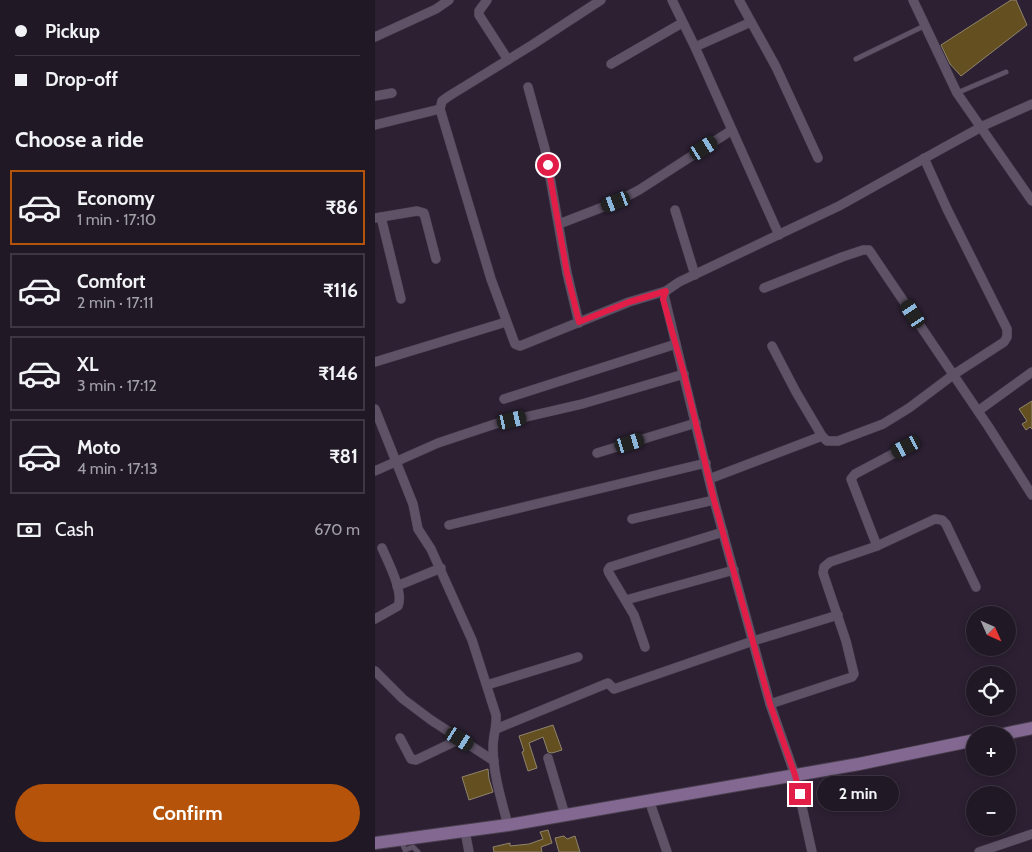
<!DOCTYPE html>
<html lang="en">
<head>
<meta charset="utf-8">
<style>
	body { margin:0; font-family:Cabin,sans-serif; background:#29212e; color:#f1f3f6; height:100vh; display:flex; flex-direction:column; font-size:19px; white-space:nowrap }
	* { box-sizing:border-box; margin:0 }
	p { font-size:16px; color:#a2a0a7 }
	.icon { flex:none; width:28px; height:28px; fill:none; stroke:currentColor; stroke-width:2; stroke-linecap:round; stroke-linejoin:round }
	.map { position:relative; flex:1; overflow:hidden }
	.side { display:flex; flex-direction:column; background:#211826; width:375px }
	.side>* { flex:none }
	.guide { display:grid; align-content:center; height:110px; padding:0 15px; background:#211826 }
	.needle { width:32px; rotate:135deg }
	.tools { position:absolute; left:591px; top:606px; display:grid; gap:10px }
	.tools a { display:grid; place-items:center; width:50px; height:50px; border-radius:50%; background:#211826; box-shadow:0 2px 8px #0003,0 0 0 1px #3e3743; font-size:25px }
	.end { position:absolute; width:22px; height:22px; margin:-11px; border:6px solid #e11d48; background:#fff; box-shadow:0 0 0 2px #fff }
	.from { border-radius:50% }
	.bubble { position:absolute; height:35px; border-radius:18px; background:#211826; box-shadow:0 2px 8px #0003,0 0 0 1px #3e3743; font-size:16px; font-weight:800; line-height:35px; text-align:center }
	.car { position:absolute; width:15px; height:30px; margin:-15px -8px; border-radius:6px; box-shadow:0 0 4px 1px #0007; background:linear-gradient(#222 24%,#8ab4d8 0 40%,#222 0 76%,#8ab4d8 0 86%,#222 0) }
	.guide b { display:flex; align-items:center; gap:18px; height:48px; font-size:19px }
	.guide b+b { border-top:1px solid #3e3743 }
	.guide i { width:12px; height:12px; background:#f1f3f6 }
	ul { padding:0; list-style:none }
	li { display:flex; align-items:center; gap:15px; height:75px; margin:0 10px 8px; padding:0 5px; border:2px solid #3e3743; border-radius:0px }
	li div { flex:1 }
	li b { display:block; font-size:19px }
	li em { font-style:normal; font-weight:800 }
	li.current { border-color:#b45309 }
	li>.icon { width:45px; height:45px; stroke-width:1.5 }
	h2 { padding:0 15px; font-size:22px; line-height:60px }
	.pay { display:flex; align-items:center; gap:12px; height:55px; padding:0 15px; font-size:19px }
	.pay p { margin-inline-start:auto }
	.action { display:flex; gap:10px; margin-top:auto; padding:10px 15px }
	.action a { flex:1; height:58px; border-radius:30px; background:#b45309; color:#fff; font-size:20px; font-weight:800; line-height:58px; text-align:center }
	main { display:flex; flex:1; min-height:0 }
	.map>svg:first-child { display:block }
	.building { fill:#644f20; stroke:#8f846c }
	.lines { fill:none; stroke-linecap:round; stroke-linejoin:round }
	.lane-casing { stroke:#483e4e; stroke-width:5.5 }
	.street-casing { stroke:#483e4e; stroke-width:10 }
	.secondary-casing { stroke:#483e4e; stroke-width:14 }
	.lane { stroke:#5f5267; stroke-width:4.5 }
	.street { stroke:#5f5267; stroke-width:9 }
	.secondary { stroke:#836991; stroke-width:12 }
	.route { stroke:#e11d48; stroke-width:6 }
</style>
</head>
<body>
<main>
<section class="side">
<div class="guide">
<b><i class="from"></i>Pickup</b>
<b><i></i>Drop-off</b>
</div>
<h2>Choose a ride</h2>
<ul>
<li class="current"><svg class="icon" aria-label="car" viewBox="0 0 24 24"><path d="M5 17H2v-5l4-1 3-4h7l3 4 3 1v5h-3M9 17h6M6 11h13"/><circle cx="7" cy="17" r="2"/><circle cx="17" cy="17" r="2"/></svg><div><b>Economy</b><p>1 min · 17:10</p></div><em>₹86</em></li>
<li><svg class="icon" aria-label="car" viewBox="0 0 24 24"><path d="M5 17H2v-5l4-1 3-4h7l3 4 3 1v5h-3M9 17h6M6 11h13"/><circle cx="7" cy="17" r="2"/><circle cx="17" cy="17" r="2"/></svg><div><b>Comfort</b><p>2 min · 17:11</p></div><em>₹116</em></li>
<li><svg class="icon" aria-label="car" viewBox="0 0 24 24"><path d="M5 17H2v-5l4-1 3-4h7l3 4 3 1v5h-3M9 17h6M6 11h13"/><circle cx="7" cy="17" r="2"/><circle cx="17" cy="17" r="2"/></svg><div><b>XL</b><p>3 min · 17:12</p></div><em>₹146</em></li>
<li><svg class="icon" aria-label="car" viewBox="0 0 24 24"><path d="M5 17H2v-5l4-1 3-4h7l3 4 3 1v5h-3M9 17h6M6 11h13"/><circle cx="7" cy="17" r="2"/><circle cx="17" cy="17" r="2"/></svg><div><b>Moto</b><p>4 min · 17:13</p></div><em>₹81</em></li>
</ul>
<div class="pay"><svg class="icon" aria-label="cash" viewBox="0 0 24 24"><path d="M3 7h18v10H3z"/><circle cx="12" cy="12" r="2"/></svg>Cash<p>670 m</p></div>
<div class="action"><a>Confirm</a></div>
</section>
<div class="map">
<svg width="657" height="852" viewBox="0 0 657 852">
	<rect width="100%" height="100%" fill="#2c2032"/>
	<g class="building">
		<path d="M636,0H641L652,25L586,76L575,64L566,45Z"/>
		<path d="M657,401V429L655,427L651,430L647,424L652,421L644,409Z"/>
		<path d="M178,725L187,750L177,753L173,752L168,737L154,743L162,768L153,771L147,752L149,751L144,736Z"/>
		<path d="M113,769L114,779L118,792L94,800L87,777Z"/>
		<path d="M173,830L177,843L166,847L167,852H119L118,847L135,843V846L154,844L168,839L165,832Z"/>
		<path d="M189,836L192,839L200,836L205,852H184L180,838Z"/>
	</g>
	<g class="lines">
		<defs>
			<g id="lane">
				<path d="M481,59L549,26"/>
				<path d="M582,93L631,72"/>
				<path d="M26,841L30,850L38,847L43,852"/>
			</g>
			<g id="street">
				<path d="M112,0L104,11V15L133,60"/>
				<path d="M226,0L157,45L74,96L67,101L65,109L116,279L140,344L145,346L254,302L291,291"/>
				<path d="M297,0L320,47L404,235"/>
				<path d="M364,0L401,67L443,158"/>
				<path d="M538,0L582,93L657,201"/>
				<path d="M0,37L61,9L74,0"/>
				<path d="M320,47L376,22"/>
				<path d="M236,64L307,23"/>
				<path d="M153,87L170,149L192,273L204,323"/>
				<path d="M0,96L17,93"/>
				<path d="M0,125L65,109"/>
				<path d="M300,210L320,275"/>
				<path d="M6,217L26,299"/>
				<path d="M0,218L42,211L49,213L61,259"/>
				<path d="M184,224L241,202L264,190L357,130"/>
				<path d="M389,288L467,257L488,250H494L613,426L657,495"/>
				<path d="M397,346L421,392L447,436L452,441H463L508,424L534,408L578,375L629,342L632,337V329L572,209L549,158"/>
				<path d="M0,362L131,322"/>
				<path d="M129,399L301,344"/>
				<path d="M0,409L38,504L43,529L56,549L97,640L121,715C122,726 118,736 118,747C118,773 126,799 133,825"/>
				<path d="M603,411L657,372"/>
				<path d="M222,453L321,423"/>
				<path d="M0,471L63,443L120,424L207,404L309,374"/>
				<path d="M334,479L447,436"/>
				<path d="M257,519L339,500"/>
				<path d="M74,525L331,463"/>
				<path d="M502,546L476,479L480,474L531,447"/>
				<path d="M22,586L66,568"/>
				<path d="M251,600L359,570"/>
				<path d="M0,619L23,606C29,592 13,562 7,548"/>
				<path d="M270,647L259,615L234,573L233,570L235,567L348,532"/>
				<path d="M0,671L28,699L56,720L119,761"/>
				<path d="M112,685L203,657"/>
				<path d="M395,704L477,677L479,674L471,641L448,573L449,567L455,562L502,546L560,519L567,520L571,524L601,587"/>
				<path d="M121,729L233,683L239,689L378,641L463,615"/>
				<path d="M25,738L36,759L41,760L85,739"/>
				<path d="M173,758L190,815"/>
				<path d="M274,800L292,852"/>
				<path d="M90,831L94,852"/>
				<path d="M437,852L420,775L395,704L339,500L289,295L291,291L304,282L464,206L568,148L610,125L657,104"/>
				<path d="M604,852L657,834"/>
			</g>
			<g id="secondary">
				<path d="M624,735L657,728"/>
				<path d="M0,843L133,825L484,764L600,740"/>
			</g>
		</defs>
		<use href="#lane" class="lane-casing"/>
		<use href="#street" class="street-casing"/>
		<use href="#secondary" class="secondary-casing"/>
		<use href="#lane" class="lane"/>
		<use href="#street" class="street"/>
		<use href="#secondary" class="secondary"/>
	</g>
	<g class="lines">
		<path class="route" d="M173,165L192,273L204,322L254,302L291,291L288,299L309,374L339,500L395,704L420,775L425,794"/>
	</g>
</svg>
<div class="tools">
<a><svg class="needle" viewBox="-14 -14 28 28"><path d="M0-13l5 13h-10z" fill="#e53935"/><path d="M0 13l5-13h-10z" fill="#a2a0a7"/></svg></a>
<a><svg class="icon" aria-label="locate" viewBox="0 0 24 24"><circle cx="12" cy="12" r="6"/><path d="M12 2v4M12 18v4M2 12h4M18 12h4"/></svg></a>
<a>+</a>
<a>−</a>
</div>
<i class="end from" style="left:173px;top:165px"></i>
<i class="end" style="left:425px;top:794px"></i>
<div class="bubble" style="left:442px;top:776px;width:82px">2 min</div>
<i class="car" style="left:329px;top:148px;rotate:57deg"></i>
<i class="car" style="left:241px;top:202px;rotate:249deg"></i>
<i class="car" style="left:538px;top:314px;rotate:327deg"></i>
<i class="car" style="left:137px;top:420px;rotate:77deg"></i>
<i class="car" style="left:255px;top:443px;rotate:73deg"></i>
<i class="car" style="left:531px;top:447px;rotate:243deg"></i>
<i class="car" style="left:85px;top:739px;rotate:123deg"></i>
</div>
</main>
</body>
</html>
